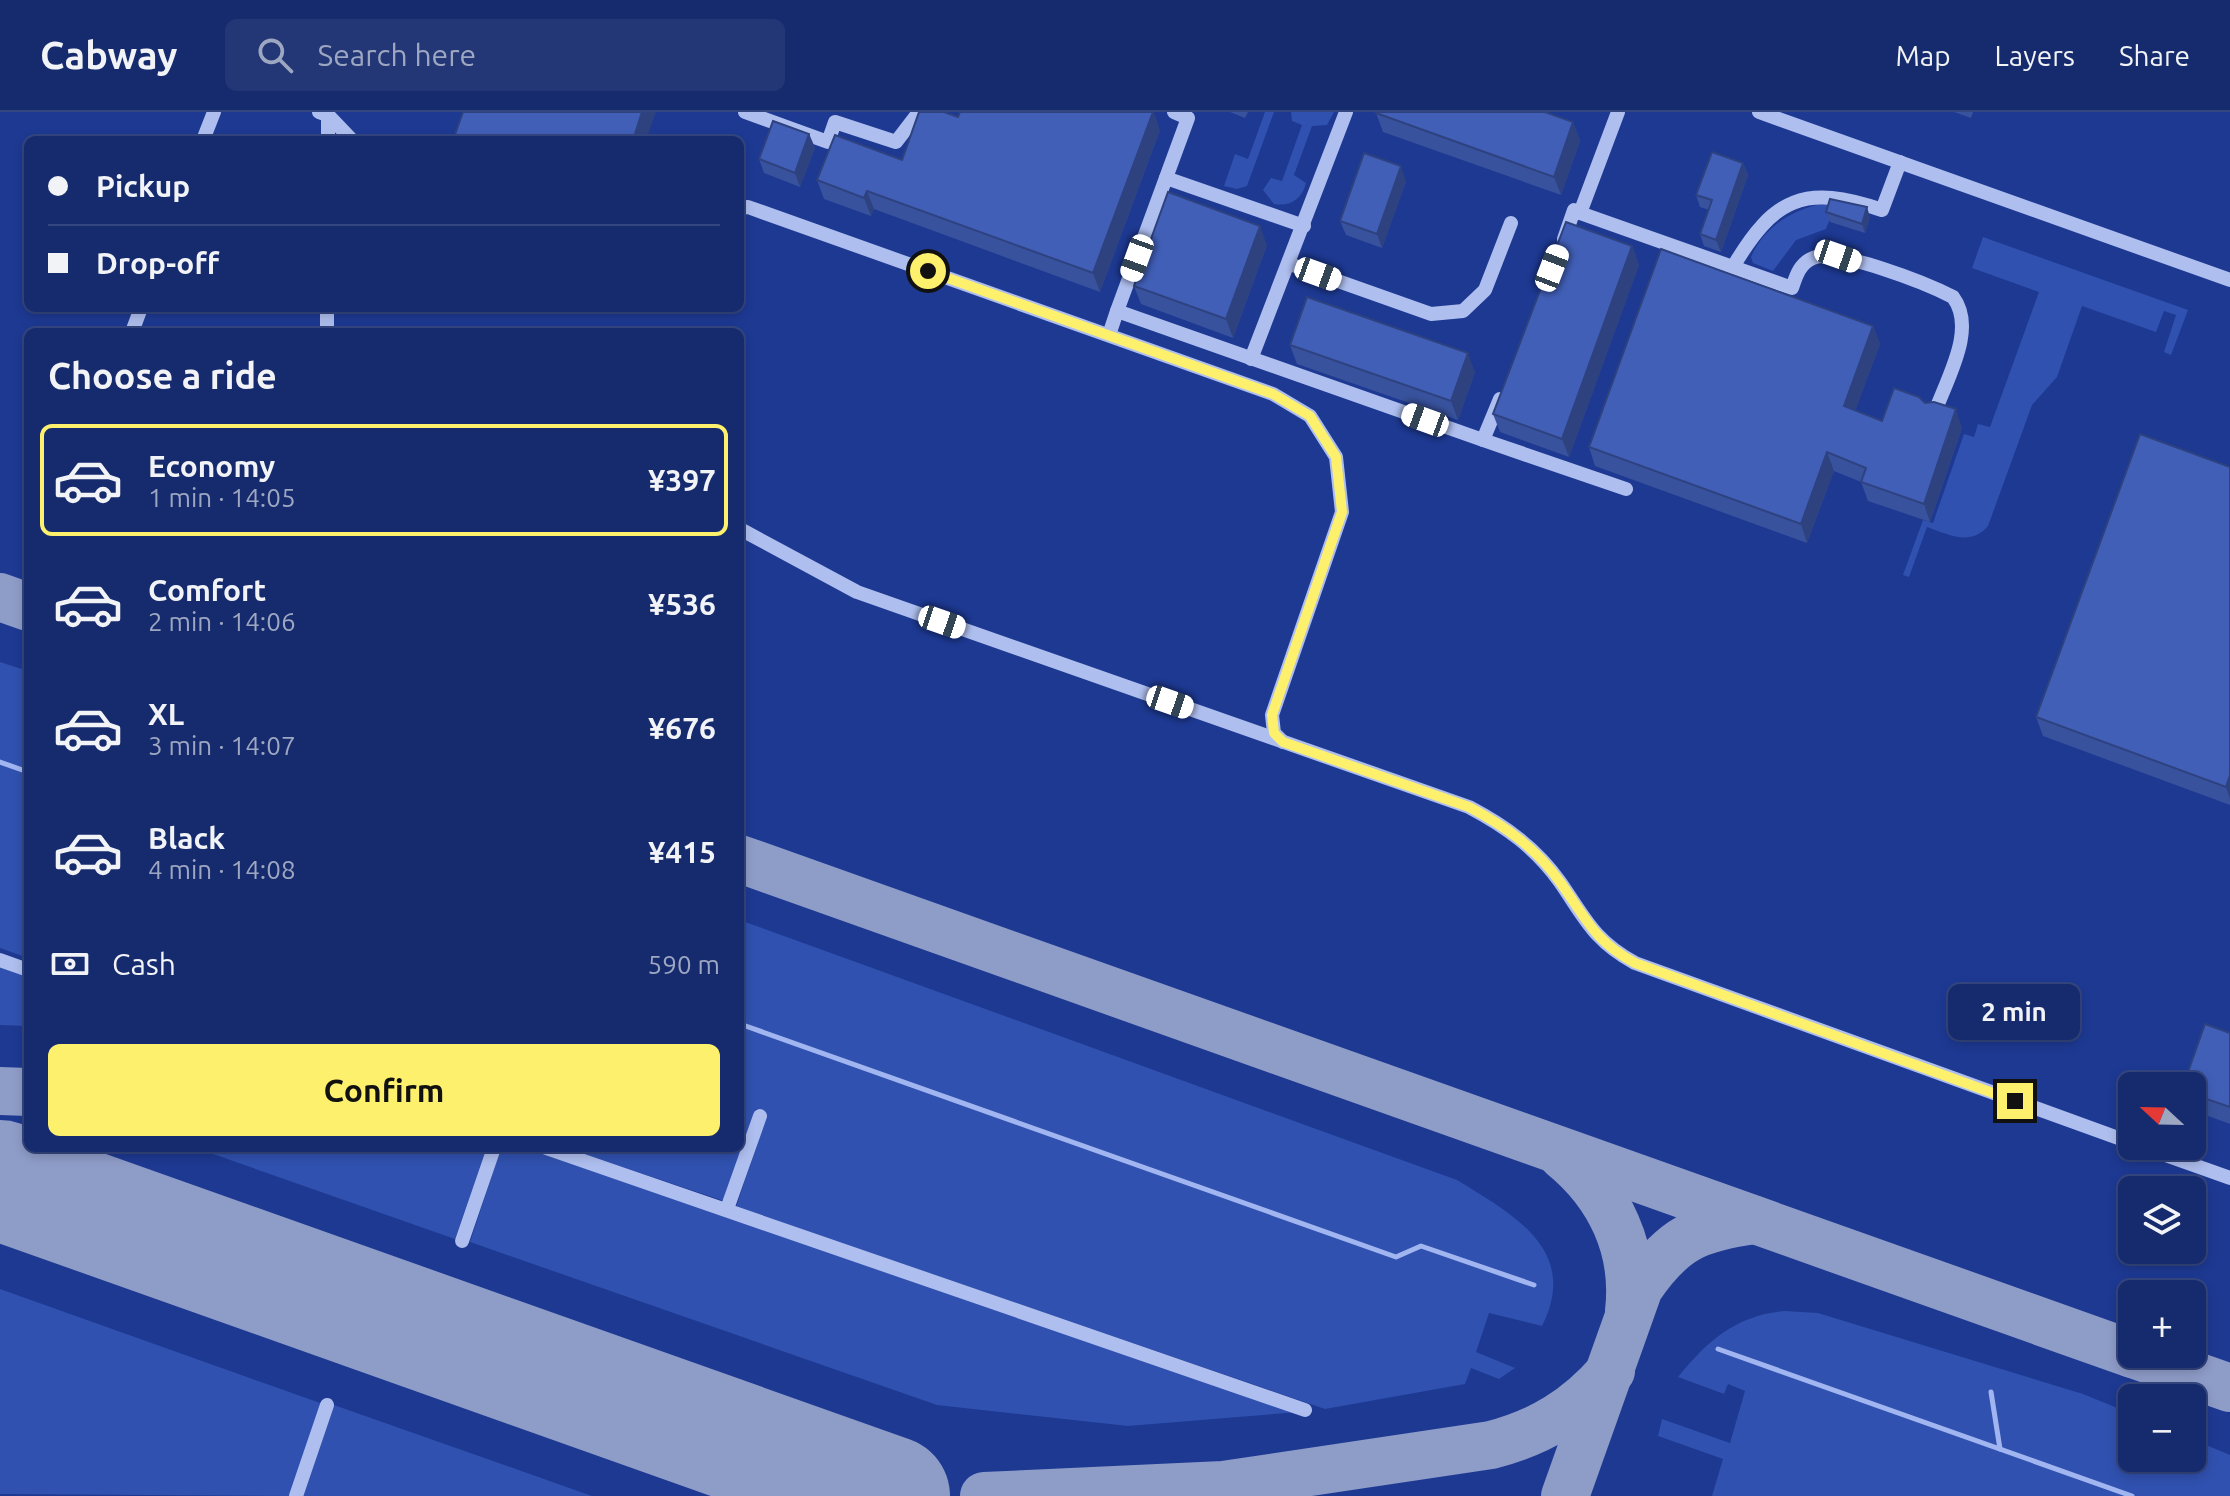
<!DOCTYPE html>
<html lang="en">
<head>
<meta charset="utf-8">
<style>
	body { margin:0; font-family:Ubuntu,sans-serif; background:#233776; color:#f1f3f6; height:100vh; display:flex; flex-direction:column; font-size:30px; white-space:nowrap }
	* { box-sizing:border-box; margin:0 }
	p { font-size:26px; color:#9ea7c2 }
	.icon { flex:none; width:44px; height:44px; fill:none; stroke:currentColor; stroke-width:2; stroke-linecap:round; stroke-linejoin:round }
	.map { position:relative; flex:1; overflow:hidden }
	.sheet { position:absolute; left:24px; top:216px; width:720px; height:824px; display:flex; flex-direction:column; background:#162b6e; border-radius:12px; box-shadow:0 4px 12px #0003,0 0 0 2px #354781 }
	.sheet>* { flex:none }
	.banner { position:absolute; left:24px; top:24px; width:720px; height:176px; border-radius:12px; box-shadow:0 4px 12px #0003,0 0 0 2px #354781; display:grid; align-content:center; height:176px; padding:0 24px; background:#162b6e }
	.needle { width:52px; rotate:292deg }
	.fabs { position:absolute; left:2118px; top:960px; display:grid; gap:16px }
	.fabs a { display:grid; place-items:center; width:88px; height:88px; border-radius:12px; background:#162b6e; box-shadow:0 4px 12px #0003,0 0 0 2px #354781; font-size:40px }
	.end { position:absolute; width:36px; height:36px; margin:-18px; border:10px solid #fdf06d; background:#111; box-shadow:0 0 0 4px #111 }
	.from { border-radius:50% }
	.bubble { position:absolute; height:56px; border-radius:12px; background:#162b6e; box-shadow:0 4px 12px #0003,0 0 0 2px #354781; font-size:26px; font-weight:600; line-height:56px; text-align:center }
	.car { position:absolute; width:24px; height:48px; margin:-24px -12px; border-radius:10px; box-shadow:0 0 6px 2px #0007; background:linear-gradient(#fff 24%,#345 0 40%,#fff 0 76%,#345 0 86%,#fff 0) }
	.banner b { display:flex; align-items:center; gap:28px; height:76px; font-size:30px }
	.banner b+b { border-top:2px solid #354781 }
	.banner i { width:20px; height:20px; background:#f1f3f6 }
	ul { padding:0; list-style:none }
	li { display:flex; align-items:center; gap:24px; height:112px; margin:0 16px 12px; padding:0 8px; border:4px solid transparent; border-radius:12px }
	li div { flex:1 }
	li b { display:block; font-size:30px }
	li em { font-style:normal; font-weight:600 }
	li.current { border-color:#fdf06d }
	li>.icon { width:72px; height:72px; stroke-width:1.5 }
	h2 { padding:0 24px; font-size:36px; line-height:96px }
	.pay { display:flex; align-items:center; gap:20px; height:88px; padding:0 24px; font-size:30px }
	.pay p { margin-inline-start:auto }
	.cta { display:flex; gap:16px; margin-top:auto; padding:16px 24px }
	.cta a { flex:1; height:92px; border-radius:12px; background:#fdf06d; color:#111; font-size:32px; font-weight:600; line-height:92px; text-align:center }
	header { display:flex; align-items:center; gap:48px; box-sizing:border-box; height:112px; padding:0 40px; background:#162b6e; border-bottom:2px solid #354781 }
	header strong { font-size:38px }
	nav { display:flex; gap:44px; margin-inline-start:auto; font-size:28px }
	.search { width:560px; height:72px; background:#233776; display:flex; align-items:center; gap:20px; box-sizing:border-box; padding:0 28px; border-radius:12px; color:#9ea7c2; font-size:30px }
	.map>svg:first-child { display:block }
	.green { fill:#3051af }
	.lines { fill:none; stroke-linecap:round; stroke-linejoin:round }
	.stream { stroke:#a1b6f0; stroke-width:5 }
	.taxiway { stroke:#8e9cc8; stroke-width:48 }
	.runway { stroke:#8e9cc8; stroke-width:120 }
	.minor { stroke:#aebeee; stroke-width:14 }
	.wall { fill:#38529d }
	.shaded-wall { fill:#2e4280 }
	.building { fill:#415fb7; stroke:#2e4280; stroke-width:2 }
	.route { stroke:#fdf06d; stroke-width:10 }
</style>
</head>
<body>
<header>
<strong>Cabway</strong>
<div class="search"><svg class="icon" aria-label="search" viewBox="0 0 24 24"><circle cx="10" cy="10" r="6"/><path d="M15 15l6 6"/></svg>Search here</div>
<nav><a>Map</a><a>Layers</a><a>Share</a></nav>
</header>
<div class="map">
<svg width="2230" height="1384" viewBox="0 0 2230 1384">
	<rect width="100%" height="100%" fill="#1d3992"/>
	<g class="green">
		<path d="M1265,0H1274L1247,74L1237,77L1224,74L1235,42L1248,47Z"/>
		<path d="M1291,0H1334L1327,13L1312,14L1294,63L1306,71C1302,87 1290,95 1274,92L1263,78L1271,66L1282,69L1302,13L1292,9Z"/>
		<path d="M1817,93H1835L1826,117L1796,128L1773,159L1753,151L1751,145C1763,117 1788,100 1817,93Z"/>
		<path d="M1983,125L2188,198L2171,243L2164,240L2176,203L2164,199L2156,220L2082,194L2057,265L2032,293L1988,414C1970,435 1948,422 1927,415L1909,465L1903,463L1923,408L1933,411L1964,322L1974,325L1978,312L1990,315L2039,180L1972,156Z"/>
		<path d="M0,550L28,559V846L0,836Z"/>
		<path d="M740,808L1457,1068C1514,1103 1580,1138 1542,1214L1489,1201L1476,1240L1515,1256L1499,1267L1471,1256L1465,1272L1325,1297L736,1095L767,1003L756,997L724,1089L566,1036H740Z"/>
		<path d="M0,853L28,863V914L0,913Z"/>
		<path d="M196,1036H487L455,1127Z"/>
		<path d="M501,1036H525L1299,1300L1128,1314L937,1293L470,1130Z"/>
		<path d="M0,1177L323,1292L289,1384L0,1382Z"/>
		<path d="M1785,1199L1818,1201L2083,1282L2132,1302V1346H2192V1327L2230,1343V1384H1712L1723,1347L1658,1324L1662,1307L1730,1331L1745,1279L1728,1272L1724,1282L1678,1265C1708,1228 1737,1203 1785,1199Z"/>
		<path d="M334,1293L592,1384H302Z"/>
	</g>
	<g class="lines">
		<g class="stream">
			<path d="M0,650L28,660"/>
			<path d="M740,912L1396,1145L1421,1134L1534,1173"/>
			<path d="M1718,1237L2132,1384"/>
			<path d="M1991,1280L2000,1337"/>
		</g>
		<g class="taxiway">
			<path d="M0,485L28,495"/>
			<path d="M740,747L2132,1242"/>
			<path d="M0,979L28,980"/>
			<path d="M1562,1043C1610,1082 1636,1137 1629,1199"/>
			<path d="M2133,1242L2230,1276"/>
			<path d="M984,1384L1223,1373L1491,1333C1541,1320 1577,1298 1611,1259"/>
			<path d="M1565,1384L1639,1176C1673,1126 1697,1116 1755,1108"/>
		</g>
		<path class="runway" d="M0,1068L890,1384"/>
		<g class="minor">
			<path d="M319,0L328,3L352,28"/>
			<path d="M745,0L828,30L835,10L896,30L919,0"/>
			<path d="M1759,0L2230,168"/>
			<path d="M203,28L214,0"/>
			<path d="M328,28V3"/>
			<path d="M1166,66L1304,114"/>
			<path d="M740,96L748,95L1273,282L1310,304L1336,345L1342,400L1272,603L1274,621L1283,630"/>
			<path d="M1580,101L1792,176C1796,164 1800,151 1813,146C1838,136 1928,172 1953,185C1977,217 1947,266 1935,300"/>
			<path d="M1564,127L1574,98L1580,101L1618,0"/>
			<path d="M1290,152L1431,202L1463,199L1485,178L1511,111"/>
			<path d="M1733,155C1774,85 1805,72 1882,98L1900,50"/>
			<path d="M1117,199L1188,6L1174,0"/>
			<path d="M132,220L141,196"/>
			<path d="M327,220V196"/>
			<path d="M1109,223L1117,199L1483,328L1500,287"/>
			<path d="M1251,247L1346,0"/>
			<path d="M1483,328L1626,377"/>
			<path d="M740,417L857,480L1469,695C1505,714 1536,736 1560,770C1585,806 1594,829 1635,851L2132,1031"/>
			<path d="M0,848L28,858"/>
			<path d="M2140,1034L2230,1066"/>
			<path d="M546,1036L1305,1298"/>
			<path d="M727,1097L760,1004"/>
			<path d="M462,1129L494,1036"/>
			<path d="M296,1384L327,1293"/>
		</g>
	</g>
	<g class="wall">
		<path d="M1230,0H1248L1245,6Z"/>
		<path d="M1954,0H1973L1971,6Z"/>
		<path d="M1376,1L1573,10L1580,29L1561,83L1383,20Z"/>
		<path d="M958,5L1160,18L1100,180L874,97L871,104L824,87L817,68L902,48Z"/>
		<path d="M809,22L815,36L800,75L764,61L759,47Z"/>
		<path d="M1743,51L1748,63L1721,140L1704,134L1700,122L1709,98L1700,95L1696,83Z"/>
		<path d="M1406,69L1382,136L1346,123L1340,109Z"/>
		<path d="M1826,100L1870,105L1865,121L1830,110Z"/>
		<path d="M1267,133L1233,226L1141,192L1134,174Z"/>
		<path d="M1632,134L1639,153L1569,345L1500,320L1493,302Z"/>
		<path d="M1873,214L1880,232L1855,299L1882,309L1925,291L1962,316L1930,410L1868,389L1861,370L1834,359L1807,431L1595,354L1589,335Z"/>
		<path d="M1290,233L1475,260L1458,308L1297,252Z"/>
		<path d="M2230,355V693L2043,624L2036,605Z"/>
		<path d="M2230,921V1012L2192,998V974Z"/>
	</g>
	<g class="shaded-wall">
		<path d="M642,0H656L646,28H633Z"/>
		<path d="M1154,0L1160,18L1100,180L1093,161Z"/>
		<path d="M1573,10L1580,29L1561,83L1554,65Z"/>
		<path d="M809,22L815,36L800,75L795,61Z"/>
		<path d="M1743,51L1748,63L1721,140L1716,128Z"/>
		<path d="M1401,54L1406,69L1382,136L1377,122Z"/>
		<path d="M867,79L874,97L871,104L864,86Z"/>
		<path d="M1867,95L1870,105L1865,121L1862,112Z"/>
		<path d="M1260,114L1267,133L1233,226L1226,207Z"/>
		<path d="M1632,134L1639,153L1569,345L1562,327Z"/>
		<path d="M1873,214L1880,232L1850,313L1844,294Z"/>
		<path d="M1468,241L1475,260L1458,308L1451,289Z"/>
		<path d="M1956,297L1962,316L1930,410L1924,392Z"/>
		<path d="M1827,340L1834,359L1807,431L1801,412Z"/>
		<path d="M2230,663V687L2226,675Z"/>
	</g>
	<g class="building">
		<path d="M463,0H642L633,28H453Z"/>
		<path d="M919,0H944L958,5L960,0H1153L1093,161L867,79L864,86L817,68L835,23L902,48Z"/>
		<path d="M1376,0H1545L1573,10L1554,65L1376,1Z"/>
		<path d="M773,9L809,22L795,61L759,47Z"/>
		<path d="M1712,40L1743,51L1716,128L1700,122L1712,88L1696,83Z"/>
		<path d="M1364,41L1401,54L1377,122L1340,109Z"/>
		<path d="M1168,80L1260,114L1226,207L1134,174Z"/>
		<path d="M1830,87L1867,95L1862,112L1826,100Z"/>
		<path d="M1566,110L1632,134L1562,327L1493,302Z"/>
		<path d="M1661,137L1873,214L1844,294L1882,309L1894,276L1919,285L1925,291L1934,290L1956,297L1924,392L1861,370L1866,356L1827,340L1801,412L1589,335Z"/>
		<path d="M1307,185L1468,241L1451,289L1290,233Z"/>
		<path d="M2140,322L2230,355V663L2226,675L2036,605Z"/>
		<path d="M2205,912L2230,921V995L2192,982V974H2183Z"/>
	</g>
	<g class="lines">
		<path class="route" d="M928,159L1273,282L1310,304L1336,345L1342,400L1272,603L1274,621L1283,630L1469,695C1505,714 1536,736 1560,770C1586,806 1594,829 1635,851L2015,989"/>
	</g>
</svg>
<div class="fabs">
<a><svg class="needle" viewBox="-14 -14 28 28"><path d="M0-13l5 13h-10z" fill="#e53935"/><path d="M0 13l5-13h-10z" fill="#9ea7c2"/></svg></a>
<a><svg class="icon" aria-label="layers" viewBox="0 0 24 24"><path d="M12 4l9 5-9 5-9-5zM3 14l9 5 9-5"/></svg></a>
<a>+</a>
<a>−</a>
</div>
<i class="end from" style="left:928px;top:159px"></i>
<i class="end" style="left:2015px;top:989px"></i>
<div class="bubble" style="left:1948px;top:872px;width:132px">2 min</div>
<i class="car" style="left:1838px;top:144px;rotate:109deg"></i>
<i class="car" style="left:1137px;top:146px;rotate:200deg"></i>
<i class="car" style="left:1552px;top:156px;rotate:21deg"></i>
<i class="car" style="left:1318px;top:162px;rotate:110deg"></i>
<i class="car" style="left:1425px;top:308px;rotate:290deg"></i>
<i class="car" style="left:942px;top:510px;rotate:109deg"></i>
<i class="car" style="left:1170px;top:590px;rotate:109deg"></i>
<div class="banner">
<b><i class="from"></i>Pickup</b>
<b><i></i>Drop-off</b>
</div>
<section class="sheet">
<h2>Choose a ride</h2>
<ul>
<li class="current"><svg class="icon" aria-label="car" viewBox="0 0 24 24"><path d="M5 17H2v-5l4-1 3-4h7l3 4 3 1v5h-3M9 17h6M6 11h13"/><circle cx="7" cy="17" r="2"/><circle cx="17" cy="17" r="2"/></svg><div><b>Economy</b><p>1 min · 14:05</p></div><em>¥397</em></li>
<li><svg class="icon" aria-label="car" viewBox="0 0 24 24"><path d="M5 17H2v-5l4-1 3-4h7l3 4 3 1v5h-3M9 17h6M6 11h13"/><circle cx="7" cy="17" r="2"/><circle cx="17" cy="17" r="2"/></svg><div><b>Comfort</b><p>2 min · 14:06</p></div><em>¥536</em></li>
<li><svg class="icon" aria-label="car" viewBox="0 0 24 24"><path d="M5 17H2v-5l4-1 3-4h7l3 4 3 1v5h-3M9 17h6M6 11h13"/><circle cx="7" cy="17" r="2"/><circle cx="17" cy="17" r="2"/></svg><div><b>XL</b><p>3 min · 14:07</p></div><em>¥676</em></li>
<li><svg class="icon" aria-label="car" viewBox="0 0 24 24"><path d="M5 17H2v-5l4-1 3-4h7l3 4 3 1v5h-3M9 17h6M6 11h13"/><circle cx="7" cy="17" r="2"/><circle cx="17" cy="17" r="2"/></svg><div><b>Black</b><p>4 min · 14:08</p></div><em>¥415</em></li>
</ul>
<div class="pay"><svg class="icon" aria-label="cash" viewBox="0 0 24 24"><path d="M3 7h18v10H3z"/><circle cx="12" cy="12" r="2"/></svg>Cash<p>590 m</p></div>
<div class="cta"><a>Confirm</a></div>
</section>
</div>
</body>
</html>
